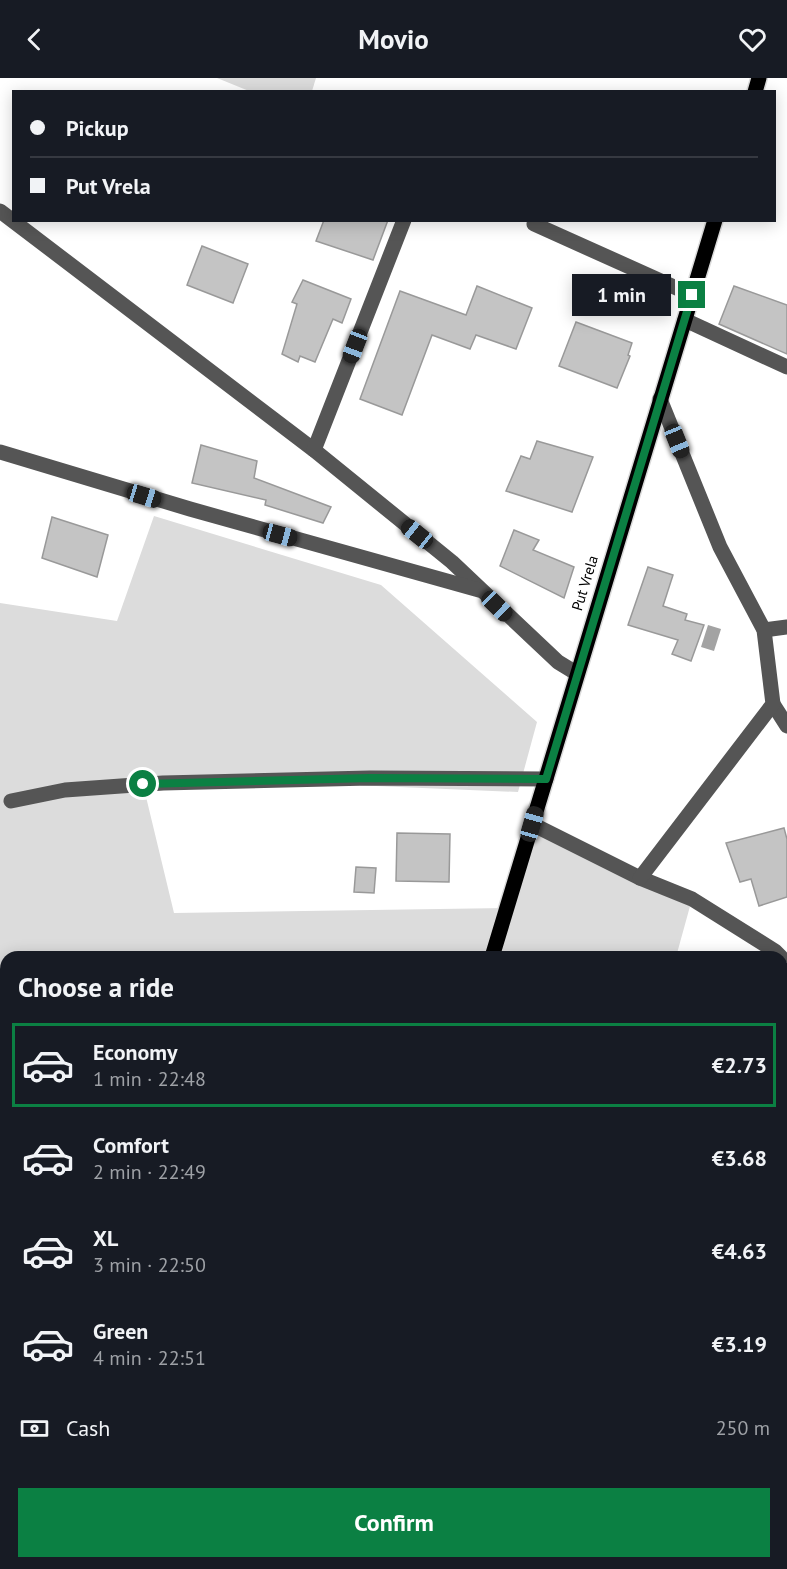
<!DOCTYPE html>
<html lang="en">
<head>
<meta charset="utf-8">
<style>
	body { margin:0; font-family:"PT Sans",sans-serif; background:#242831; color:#f1f3f6; height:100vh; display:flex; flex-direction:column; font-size:22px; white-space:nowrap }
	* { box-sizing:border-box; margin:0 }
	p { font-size:20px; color:#9ea1a6 }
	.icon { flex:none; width:33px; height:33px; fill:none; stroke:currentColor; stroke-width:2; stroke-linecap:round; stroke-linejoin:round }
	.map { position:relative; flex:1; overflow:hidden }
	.panel { position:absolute; left:0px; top:873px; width:788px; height:618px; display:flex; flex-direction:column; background:#171b24; border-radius:18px 18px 0 0; box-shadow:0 3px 15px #0003 }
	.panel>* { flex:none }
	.hud { position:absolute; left:12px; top:12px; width:764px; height:132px; border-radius:0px; box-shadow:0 3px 15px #0003; display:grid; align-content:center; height:132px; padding:0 18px; background:#171b24 }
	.end { position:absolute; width:27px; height:27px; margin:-14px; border:8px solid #0b8043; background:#fff; box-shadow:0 0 0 3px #fff }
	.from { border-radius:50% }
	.bubble { position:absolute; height:42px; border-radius:0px; background:#171b24; box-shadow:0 3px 15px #0003; font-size:20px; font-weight:700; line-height:42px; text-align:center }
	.car { position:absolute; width:18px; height:36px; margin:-18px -9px; border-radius:8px; box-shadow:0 0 4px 2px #0007; background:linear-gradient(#222 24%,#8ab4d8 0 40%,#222 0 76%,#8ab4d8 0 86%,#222 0) }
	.hud b { display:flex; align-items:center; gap:21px; height:57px; font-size:22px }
	.hud b+b { border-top:2px solid #363941 }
	.hud i { width:15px; height:15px; background:#f1f3f6 }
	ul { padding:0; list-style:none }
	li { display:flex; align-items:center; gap:18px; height:84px; margin:0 12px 9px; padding:0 6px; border:3px solid transparent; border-radius:0px }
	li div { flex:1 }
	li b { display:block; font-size:22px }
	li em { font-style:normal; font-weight:700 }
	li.active { border-color:#0b8043 }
	li>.icon { width:54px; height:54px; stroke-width:1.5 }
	h2 { padding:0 18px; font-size:27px; line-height:72px }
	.pay { display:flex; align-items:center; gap:15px; height:66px; padding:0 18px; font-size:22px }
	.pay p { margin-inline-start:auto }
	.primary-button { display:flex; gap:12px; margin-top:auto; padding:12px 18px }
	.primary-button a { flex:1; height:69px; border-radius:0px; background:#0b8043; color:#fff; font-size:24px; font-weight:700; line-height:69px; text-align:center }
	header { display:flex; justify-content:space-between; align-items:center; height:78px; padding:0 18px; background:#171b24; font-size:27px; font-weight:700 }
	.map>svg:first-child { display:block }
	.green { fill:#dcdcdc }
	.water { fill:#a3a3a3 }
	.building { fill:#c4c4c4; stroke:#999; stroke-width:1.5 }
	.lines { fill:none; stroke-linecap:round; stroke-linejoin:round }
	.major-casing { stroke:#dbdbdb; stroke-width:18 }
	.minor { stroke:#555; stroke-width:15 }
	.major { stroke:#000; stroke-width:15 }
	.route { stroke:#0b8043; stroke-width:8 }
	.labels { text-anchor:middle; stroke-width:6; stroke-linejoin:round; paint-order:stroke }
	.street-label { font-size:15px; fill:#000; stroke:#fff }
</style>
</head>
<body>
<header><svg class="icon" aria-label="back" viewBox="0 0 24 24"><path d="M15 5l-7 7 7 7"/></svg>Movio<svg class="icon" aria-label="heart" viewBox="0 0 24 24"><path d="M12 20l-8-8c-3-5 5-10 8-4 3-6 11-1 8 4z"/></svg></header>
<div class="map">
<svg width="787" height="1491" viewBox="0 0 787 1491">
	<rect width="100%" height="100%" fill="#fff"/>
	<g class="green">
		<path d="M217,0H316L312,13H249Z"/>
		<path d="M154,438L381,507L537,644L518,714L141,698L174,835L506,830L532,746L692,821L676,879H6V974L0,964V525L117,543Z"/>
		<path d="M787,1195V1491H293L290,1485H782V1196Z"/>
	</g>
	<path class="water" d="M708,547L721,551L714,573L701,569Z"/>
	<g class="building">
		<path d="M324,142H388L373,182L316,163Z"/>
		<path d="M202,168L248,186L233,225L187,207Z"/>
		<path d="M303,202L351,221L342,245L333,241L315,284L300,278L298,284L282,276L297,226L292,224Z"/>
		<path d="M477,208L532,230L516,271L476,257L470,271L432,257L402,337L360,321L400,213L466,237Z"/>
		<path d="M734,208L787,227V276L719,246Z"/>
		<path d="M576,244L632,265L628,277L630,278L617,310L559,288Z"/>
		<path d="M537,363L593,379L572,434L506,413L521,378L530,381Z"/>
		<path d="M201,367L257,383L254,400L331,429L323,445L265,427L266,422L192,405Z"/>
		<path d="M52,439L108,457L97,499L42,480Z"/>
		<path d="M514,452L539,462L533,472L574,489L564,520L500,488Z"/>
		<path d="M648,489L673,497L663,528L687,536L685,542L704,547L691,583L672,576L678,562L628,547Z"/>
		<path d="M784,750L787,761V819L759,828L751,801L740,804L726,765Z"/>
		<path d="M397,755L450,756L449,804L396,803Z"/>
		<path d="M356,789L376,790L374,815L354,814Z"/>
	</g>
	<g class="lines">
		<defs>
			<g id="major">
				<path d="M755,14L759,0"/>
				<path d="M492,879L715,142"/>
				<path d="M304,1491L306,1485"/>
			</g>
		</defs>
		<use href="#major" class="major-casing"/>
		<g class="minor">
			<path d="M0,133L314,372L452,484L558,584L576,595"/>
			<path d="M534,146L692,217"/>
			<path d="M685,242L787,289"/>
			<path d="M314,372L404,142"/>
			<path d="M0,374L190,431L479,512"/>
			<path d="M764,552L787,549"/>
			<path d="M773,626L787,648"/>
			<path d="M11,723L65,712L163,705L370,700L546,701"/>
			<path d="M532,746L640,800L692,821L775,873L781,879"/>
			<path d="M640,800L773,626L764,552L720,469L660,321"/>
		</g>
		<use href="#major" class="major"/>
	</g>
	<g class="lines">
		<path class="route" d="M143,706L370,700L546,701L692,217"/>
	</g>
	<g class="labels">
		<g class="street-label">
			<text transform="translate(585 505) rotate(-73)" y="5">Put Vrela</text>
		</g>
	</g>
</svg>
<i class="end from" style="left:143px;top:706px"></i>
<i class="end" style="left:692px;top:217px"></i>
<div class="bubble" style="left:572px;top:196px;width:99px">1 min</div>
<i class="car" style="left:355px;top:268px;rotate:201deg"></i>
<i class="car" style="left:677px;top:363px;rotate:158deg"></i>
<i class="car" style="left:144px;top:418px;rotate:107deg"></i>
<i class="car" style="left:417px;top:456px;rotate:309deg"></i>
<i class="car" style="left:280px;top:457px;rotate:105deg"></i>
<i class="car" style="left:497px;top:528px;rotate:134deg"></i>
<i class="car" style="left:532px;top:746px;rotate:16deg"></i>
<div class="hud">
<b><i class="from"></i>Pickup</b>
<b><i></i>Put Vrela</b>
</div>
<section class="panel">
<h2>Choose a ride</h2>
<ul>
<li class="active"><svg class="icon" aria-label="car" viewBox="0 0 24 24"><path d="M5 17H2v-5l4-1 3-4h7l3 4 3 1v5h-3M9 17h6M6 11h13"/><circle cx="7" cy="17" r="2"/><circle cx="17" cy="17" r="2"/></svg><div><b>Economy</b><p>1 min · 22:48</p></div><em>€2.73</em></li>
<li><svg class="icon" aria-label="car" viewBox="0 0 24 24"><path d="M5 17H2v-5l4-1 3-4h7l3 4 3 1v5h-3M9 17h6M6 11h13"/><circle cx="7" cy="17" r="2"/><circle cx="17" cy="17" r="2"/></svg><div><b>Comfort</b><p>2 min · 22:49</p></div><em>€3.68</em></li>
<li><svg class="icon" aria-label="car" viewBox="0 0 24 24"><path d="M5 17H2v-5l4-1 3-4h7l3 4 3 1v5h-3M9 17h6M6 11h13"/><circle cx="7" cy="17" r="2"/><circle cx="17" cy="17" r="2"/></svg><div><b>XL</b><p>3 min · 22:50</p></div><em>€4.63</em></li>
<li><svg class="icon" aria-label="car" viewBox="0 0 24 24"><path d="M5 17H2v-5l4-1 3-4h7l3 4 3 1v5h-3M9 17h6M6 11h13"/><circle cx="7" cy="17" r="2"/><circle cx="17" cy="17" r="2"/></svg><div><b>Green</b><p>4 min · 22:51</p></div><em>€3.19</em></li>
</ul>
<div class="pay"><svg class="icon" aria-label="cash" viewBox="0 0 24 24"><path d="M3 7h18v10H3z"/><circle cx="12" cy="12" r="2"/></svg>Cash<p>250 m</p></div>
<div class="primary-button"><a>Confirm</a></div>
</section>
</div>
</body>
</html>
